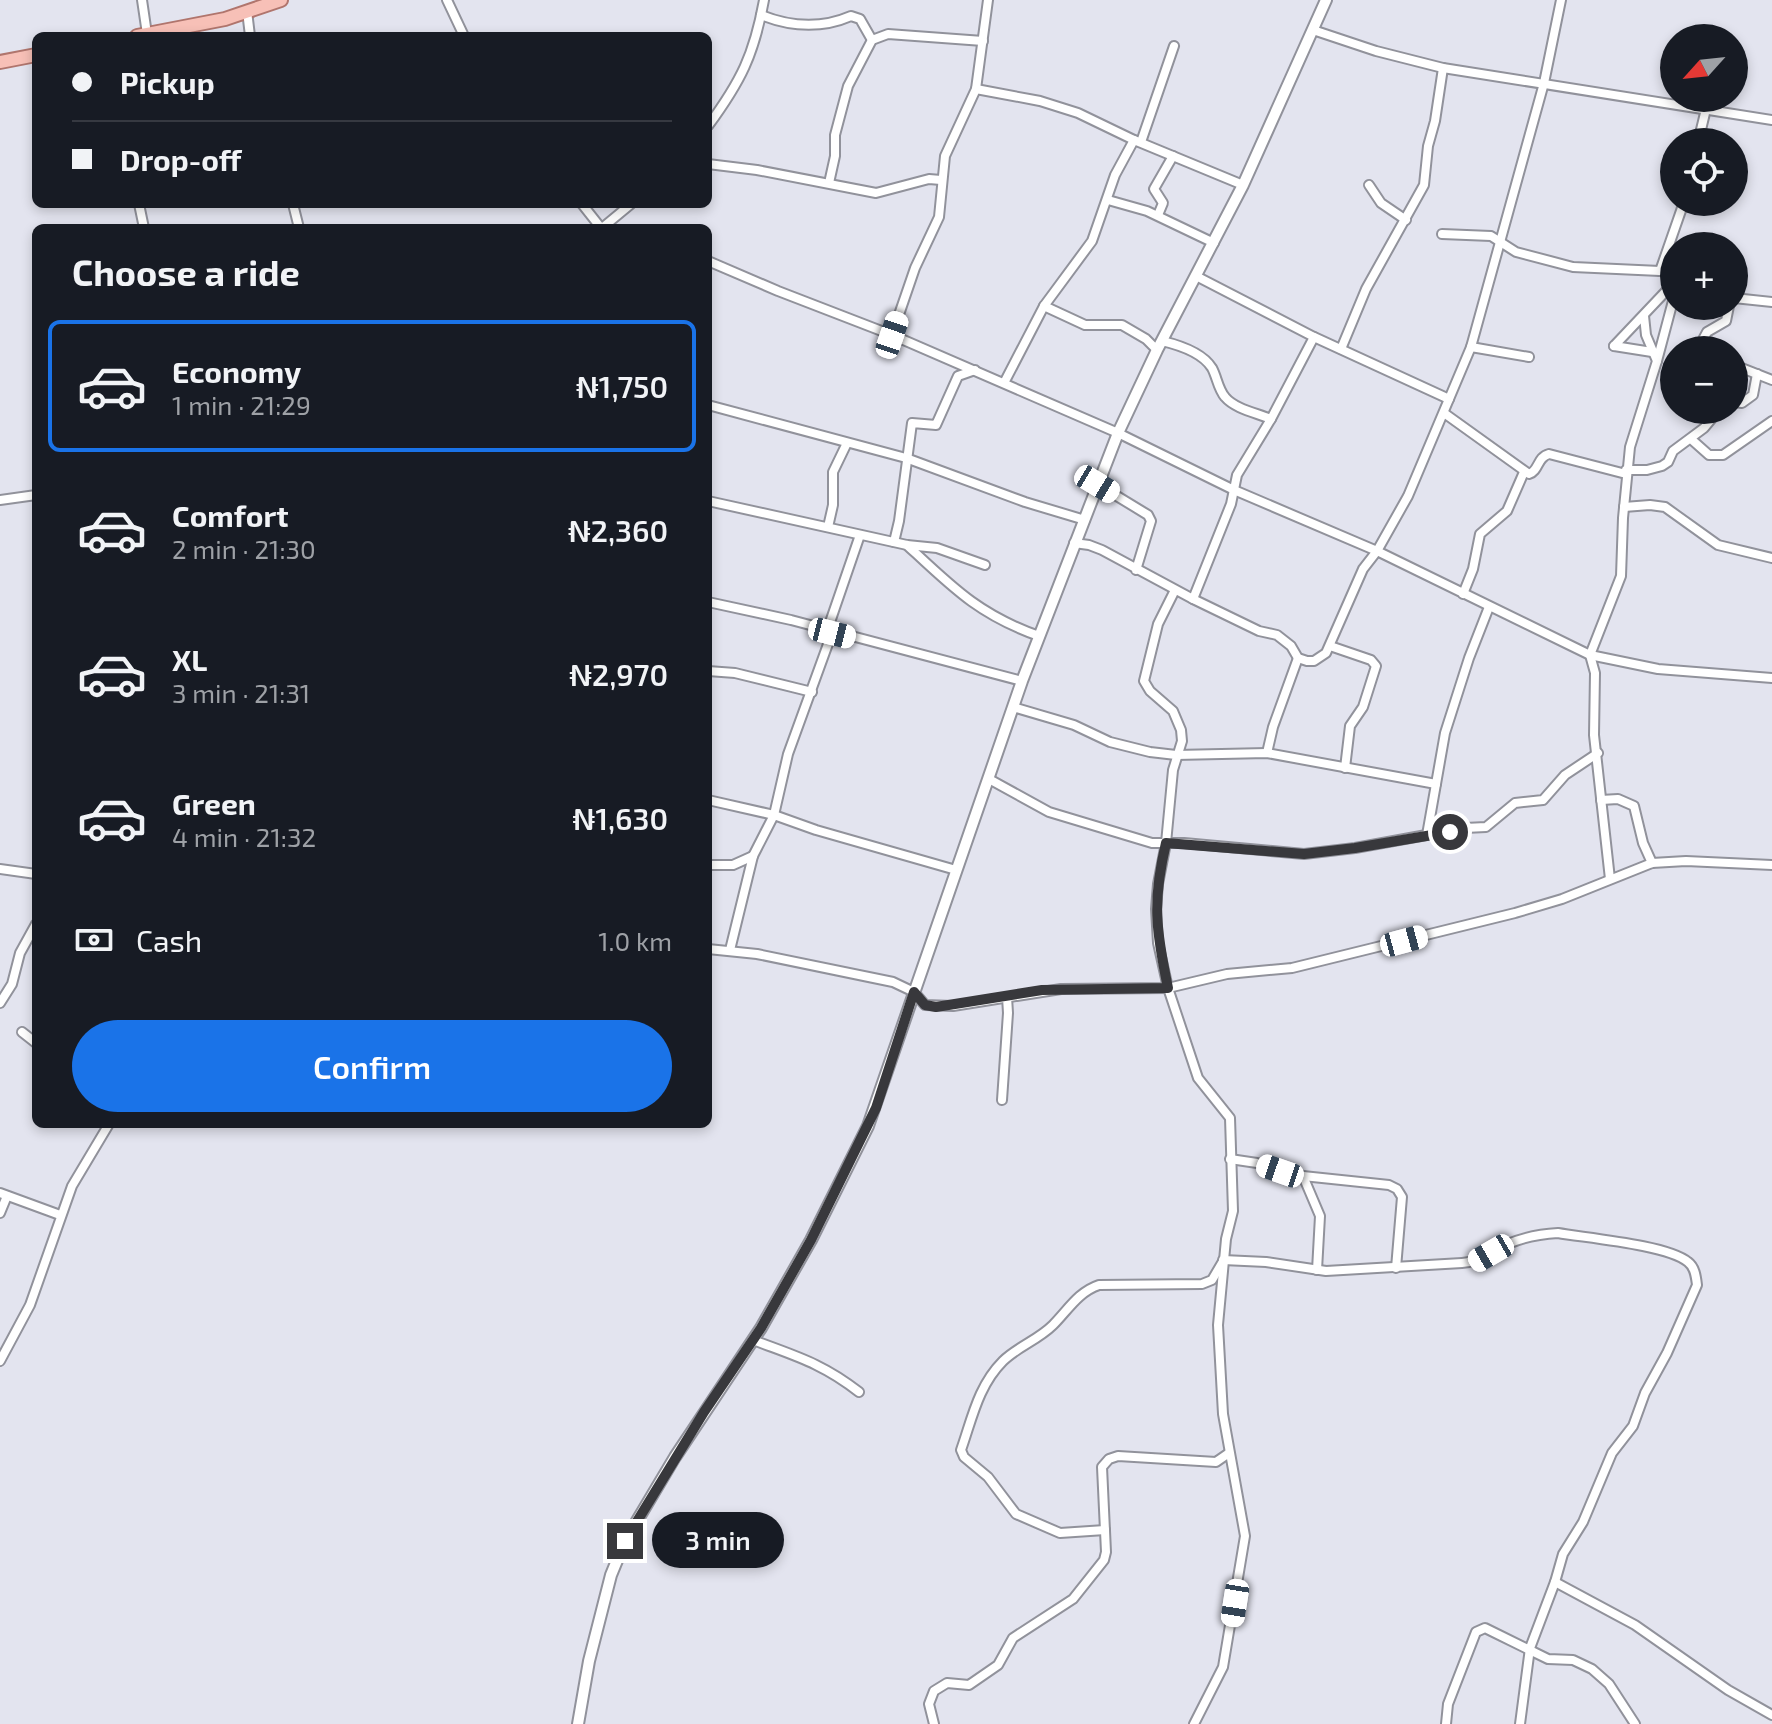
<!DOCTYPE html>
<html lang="en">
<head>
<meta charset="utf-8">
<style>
	body { margin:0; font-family:"Exo 2",sans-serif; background:#20242c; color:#f1f3f6; height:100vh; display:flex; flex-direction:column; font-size:30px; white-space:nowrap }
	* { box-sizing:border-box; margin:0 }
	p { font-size:26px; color:#9ea1a6 }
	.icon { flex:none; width:44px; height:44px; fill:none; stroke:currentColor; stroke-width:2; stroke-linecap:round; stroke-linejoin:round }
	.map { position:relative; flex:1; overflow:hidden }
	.side { position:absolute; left:32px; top:224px; width:680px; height:904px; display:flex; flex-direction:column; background:#171b24; border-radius:12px; box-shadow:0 4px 12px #0003 }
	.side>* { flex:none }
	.guide { position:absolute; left:32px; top:32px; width:680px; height:176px; border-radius:12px; box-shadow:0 4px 12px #0003; display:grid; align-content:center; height:176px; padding:0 40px; background:#171b24 }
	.needle { width:52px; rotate:243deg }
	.fabs { position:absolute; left:1660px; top:24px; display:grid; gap:16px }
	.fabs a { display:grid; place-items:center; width:88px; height:88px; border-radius:50%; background:#171b24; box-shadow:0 4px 12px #0003; font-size:40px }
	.end { position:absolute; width:36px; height:36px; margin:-18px; border:10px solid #38383c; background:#fff; box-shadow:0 0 0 4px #fff }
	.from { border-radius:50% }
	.bubble { position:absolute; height:56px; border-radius:28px; background:#171b24; box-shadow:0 4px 12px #0003; font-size:26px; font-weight:600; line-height:56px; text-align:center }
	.car { position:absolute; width:24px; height:48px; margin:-24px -12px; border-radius:10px; box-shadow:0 0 6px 2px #0007; background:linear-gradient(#fff 24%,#345 0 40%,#fff 0 76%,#345 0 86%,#fff 0) }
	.guide b { display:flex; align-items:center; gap:28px; height:76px; font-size:30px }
	.guide b+b { border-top:2px solid #363941 }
	.guide i { width:20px; height:20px; background:#f1f3f6 }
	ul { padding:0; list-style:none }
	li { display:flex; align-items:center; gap:24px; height:132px; margin:0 16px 12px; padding:0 24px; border:4px solid transparent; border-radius:12px }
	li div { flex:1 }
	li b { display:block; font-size:30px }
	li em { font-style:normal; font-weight:600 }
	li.on { border-color:#1a73e8 }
	li>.icon { width:72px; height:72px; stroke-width:1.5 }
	h2 { padding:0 40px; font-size:36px; line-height:96px }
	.pay { display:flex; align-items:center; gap:20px; height:88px; padding:0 40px; font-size:30px }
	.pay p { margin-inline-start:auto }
	.primary-button { display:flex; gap:16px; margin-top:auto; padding:16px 40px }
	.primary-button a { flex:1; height:92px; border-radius:48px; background:#1a73e8; color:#fff; font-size:32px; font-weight:600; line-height:92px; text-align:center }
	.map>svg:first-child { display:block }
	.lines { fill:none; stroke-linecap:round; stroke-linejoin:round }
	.minor-casing { stroke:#91929b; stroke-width:12 }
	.tertiary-casing { stroke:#91929b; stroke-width:14 }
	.primary-casing { stroke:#b0756d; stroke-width:16 }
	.minor { stroke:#fff; stroke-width:8 }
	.tertiary { stroke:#fff; stroke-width:10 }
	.primary { stroke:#f7c0b7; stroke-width:12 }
	.route { stroke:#38383c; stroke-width:10 }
</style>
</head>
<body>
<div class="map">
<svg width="1772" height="1724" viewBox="0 0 1772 1724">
	<rect width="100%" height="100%" fill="#e3e4ef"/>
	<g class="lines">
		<defs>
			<g id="minor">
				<path d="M142,0L147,34"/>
				<path d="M447,0L464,36"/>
				<path d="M247,11L250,36"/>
				<path d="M761,15C791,27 821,29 851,16L860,19L872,40"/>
				<path d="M1313,30L1376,51L1443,68L1772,120"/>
				<path d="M976,89L1040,101L1078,113L1134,140L1243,185"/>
				<path d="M708,126C741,81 754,55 764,0"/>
				<path d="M1141,142L1174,46"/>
				<path d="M1698,142L1706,109"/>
				<path d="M708,164L757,170L876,193L929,179L941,180"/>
				<path d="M829,183L835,156V135L848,86L872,40L888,34L983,41"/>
				<path d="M1369,185L1381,203L1406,220"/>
				<path d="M1108,200L1147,211L1214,243"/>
				<path d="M139,204L144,228"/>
				<path d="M293,204L299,228"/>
				<path d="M582,204L601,228"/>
				<path d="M1158,215L1163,203L1154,189L1173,156"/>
				<path d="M602,228L631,204"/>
				<path d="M1442,234L1491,236L1516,252L1573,267L1660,271"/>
				<path d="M708,261L778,291L892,335L1118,433L1234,490L1377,551L1590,655L1658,669L1772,678"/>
				<path d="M1660,271L1684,202"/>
				<path d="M1196,276L1314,337L1449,399"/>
				<path d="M1734,298L1772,302"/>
				<path d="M1044,306L1085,325H1122L1146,339L1157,350"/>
				<path d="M892,335L915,268L939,217L945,156L976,89L988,0"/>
				<path d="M1162,341C1179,345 1202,352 1212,368C1217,377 1218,389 1225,397C1235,409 1257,413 1271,419"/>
				<path d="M1614,346L1668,289L1674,287"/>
				<path d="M1614,346L1652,352"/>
				<path d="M1471,347L1529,357"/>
				<path d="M1341,349L1366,289L1424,185L1428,146L1435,121L1443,68"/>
				<path d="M1702,350L1700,345L1707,332L1726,321L1729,306"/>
				<path d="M1657,361L1674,297"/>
				<path d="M1734,365L1772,380"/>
				<path d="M1004,383L1044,306L1092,241L1115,175L1134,140"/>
				<path d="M1734,402L1742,403L1753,395L1757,374"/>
				<path d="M708,405L906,458L1025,502L1085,520"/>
				<path d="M1444,413L1529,474C1539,471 1537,457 1549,454L1626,474"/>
				<path d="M1691,439L1709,455H1723L1772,421"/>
				<path d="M1626,470H1647L1662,466L1668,462L1673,451L1704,428L1719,410"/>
				<path d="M1097,484L1148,515L1151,521L1136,570"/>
				<path d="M0,500L36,495"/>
				<path d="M708,501L907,545L937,548L985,565"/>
				<path d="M1624,507L1650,505L1665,507L1718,545L1772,558"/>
				<path d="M828,527L833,505V472L847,443"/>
				<path d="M894,542L899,521L912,423L936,425L958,376L975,370"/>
				<path d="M1074,543L1089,545L1102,550L1193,599L1259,631L1277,635L1291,646L1298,658L1307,661H1314L1326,653L1363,569L1377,551L1408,496L1471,347L1544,83L1561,0"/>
				<path d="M907,545C952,587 979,615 1039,636"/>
				<path d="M1175,590L1158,624L1144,681L1150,691L1173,711L1181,730L1182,741L1173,770L1166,843L1158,884L1156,909L1158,943L1168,988L1198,1078L1230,1118L1233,1211L1226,1239L1218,1325L1223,1414L1245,1536L1223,1667L1194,1724"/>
				<path d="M1463,594L1473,569L1480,534L1507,511L1524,472"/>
				<path d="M1193,599L1231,504L1237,475L1271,419L1314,337"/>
				<path d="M708,602L791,620L1022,681"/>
				<path d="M827,631L860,535"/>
				<path d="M1330,646L1371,660L1376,666L1363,707L1350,726L1345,768"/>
				<path d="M708,671L735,673L812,692"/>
				<path d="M1013,707L1074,725L1110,742L1150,752L1176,755L1267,753L1436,784"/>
				<path d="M1267,753L1273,727L1298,658"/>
				<path d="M989,779L1049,812L1152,843H1184L1304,854L1355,848L1465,828L1486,827L1515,803L1543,800L1565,775L1598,753"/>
				<path d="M708,800L774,815L816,830L956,870"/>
				<path d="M1601,800L1618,799L1634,806L1643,843L1652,863"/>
				<path d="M1427,835L1445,733L1469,658L1489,607"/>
				<path d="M708,865H733L753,856"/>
				<path d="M0,869L36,874"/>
				<path d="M1610,879L1594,735L1595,673L1590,655L1621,576L1623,518L1630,447L1657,361L1646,335L1644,316"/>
				<path d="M708,949L757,954L893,982L914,992L925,1005L953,1006L1061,989L1168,988L1227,974L1292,968L1515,913L1562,899L1652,863L1686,861L1772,865"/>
				<path d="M730,950L753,856L774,815L788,754L832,633"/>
				<path d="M0,1003L12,984L20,953L36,924"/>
				<path d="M22,1032L36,1043"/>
				<path d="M1002,1100L1008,1013L1007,997"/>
				<path d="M1230,1159L1257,1163L1303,1176L1389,1185L1397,1189L1402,1197L1396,1268"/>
				<path d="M1303,1176L1320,1216L1317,1270"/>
				<path d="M0,1193L60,1215"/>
				<path d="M0,1213L7,1196"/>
				<path d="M1223,1260L1266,1262L1326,1271L1462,1263C1480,1262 1492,1250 1508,1244C1524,1237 1541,1234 1558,1233C1587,1238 1668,1245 1688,1262C1695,1267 1696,1277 1697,1285L1667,1353L1645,1393L1633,1426L1612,1453L1583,1522L1563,1554L1555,1582L1530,1648L1520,1724"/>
				<path d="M753,1340C795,1356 822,1363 859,1392"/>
				<path d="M0,1361L30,1305L72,1186L109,1124"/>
				<path d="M1105,1530L1060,1533L1016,1514L988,1477L964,1457L961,1450C972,1419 978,1386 1003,1361C1017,1347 1038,1340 1053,1325C1068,1310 1078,1292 1099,1285L1202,1284L1212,1280L1222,1263"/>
				<path d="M1555,1582L1635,1625L1728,1690L1772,1715"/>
				<path d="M934,1724L929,1704L934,1691L947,1683L969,1685L998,1665L1013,1638L1073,1599L1104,1560L1106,1552L1102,1467L1109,1459L1118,1456L1216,1462L1229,1453"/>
				<path d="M1446,1724L1448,1704L1476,1632L1485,1628L1548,1659L1573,1660L1592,1669L1609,1684L1635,1724"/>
			</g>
			<path id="tertiary" d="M578,1724L589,1661L611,1575L625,1541L675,1457L761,1328L811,1240L868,1126L1022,681L1118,433L1157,350L1243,185L1326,0"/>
			<g id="primary">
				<path d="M137,36L225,19L281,0"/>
				<path d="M0,62L36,55"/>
			</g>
		</defs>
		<use href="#minor" class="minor-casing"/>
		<use href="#tertiary" class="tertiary-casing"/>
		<use href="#primary" class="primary-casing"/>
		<use href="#minor" class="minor"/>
		<use href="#tertiary" class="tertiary"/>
		<use href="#primary" class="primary"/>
	</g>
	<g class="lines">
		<path class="route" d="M625,1541L704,1412L761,1328L811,1240L876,1108L914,992L925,1005L936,1007L1042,990L1168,988C1156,930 1152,902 1166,843L1304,854L1355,848L1450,832"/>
	</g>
</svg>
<div class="fabs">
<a><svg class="needle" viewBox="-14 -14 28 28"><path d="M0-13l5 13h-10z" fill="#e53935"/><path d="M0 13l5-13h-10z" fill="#9ea1a6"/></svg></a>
<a><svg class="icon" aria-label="locate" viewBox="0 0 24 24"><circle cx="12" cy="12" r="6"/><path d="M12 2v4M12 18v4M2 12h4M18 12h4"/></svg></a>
<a>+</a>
<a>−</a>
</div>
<i class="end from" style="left:1450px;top:832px"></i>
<i class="end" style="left:625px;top:1541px"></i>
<div class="bubble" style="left:652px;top:1512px;width:132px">3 min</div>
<i class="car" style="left:892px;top:335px;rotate:19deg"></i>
<i class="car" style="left:1097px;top:484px;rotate:121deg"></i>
<i class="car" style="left:832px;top:633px;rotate:104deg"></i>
<i class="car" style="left:1404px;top:941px;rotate:75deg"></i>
<i class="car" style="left:1280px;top:1171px;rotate:289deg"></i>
<i class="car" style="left:1491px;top:1253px;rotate:240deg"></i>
<i class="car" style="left:1235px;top:1603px;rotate:189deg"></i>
<div class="guide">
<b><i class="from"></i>Pickup</b>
<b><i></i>Drop-off</b>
</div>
<section class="side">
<h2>Choose a ride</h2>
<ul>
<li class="on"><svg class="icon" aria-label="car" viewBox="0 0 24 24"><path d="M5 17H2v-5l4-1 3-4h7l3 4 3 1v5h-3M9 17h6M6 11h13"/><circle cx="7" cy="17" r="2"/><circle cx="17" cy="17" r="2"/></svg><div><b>Economy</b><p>1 min · 21:29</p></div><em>₦1,750</em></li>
<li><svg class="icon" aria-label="car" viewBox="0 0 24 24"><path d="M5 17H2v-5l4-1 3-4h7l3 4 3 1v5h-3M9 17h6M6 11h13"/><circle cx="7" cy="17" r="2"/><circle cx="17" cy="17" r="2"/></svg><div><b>Comfort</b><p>2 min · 21:30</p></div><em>₦2,360</em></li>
<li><svg class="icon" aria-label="car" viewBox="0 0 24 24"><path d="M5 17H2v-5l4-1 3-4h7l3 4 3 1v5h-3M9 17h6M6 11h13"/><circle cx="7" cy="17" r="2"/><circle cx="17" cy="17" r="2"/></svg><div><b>XL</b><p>3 min · 21:31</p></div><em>₦2,970</em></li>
<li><svg class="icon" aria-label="car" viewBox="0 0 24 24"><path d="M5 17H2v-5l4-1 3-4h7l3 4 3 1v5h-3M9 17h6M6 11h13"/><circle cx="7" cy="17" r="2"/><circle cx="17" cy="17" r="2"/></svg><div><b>Green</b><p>4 min · 21:32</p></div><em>₦1,630</em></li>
</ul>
<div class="pay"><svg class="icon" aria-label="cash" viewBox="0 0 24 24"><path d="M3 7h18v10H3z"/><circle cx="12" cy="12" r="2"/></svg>Cash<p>1.0 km</p></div>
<div class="primary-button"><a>Confirm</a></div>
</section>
</div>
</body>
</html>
